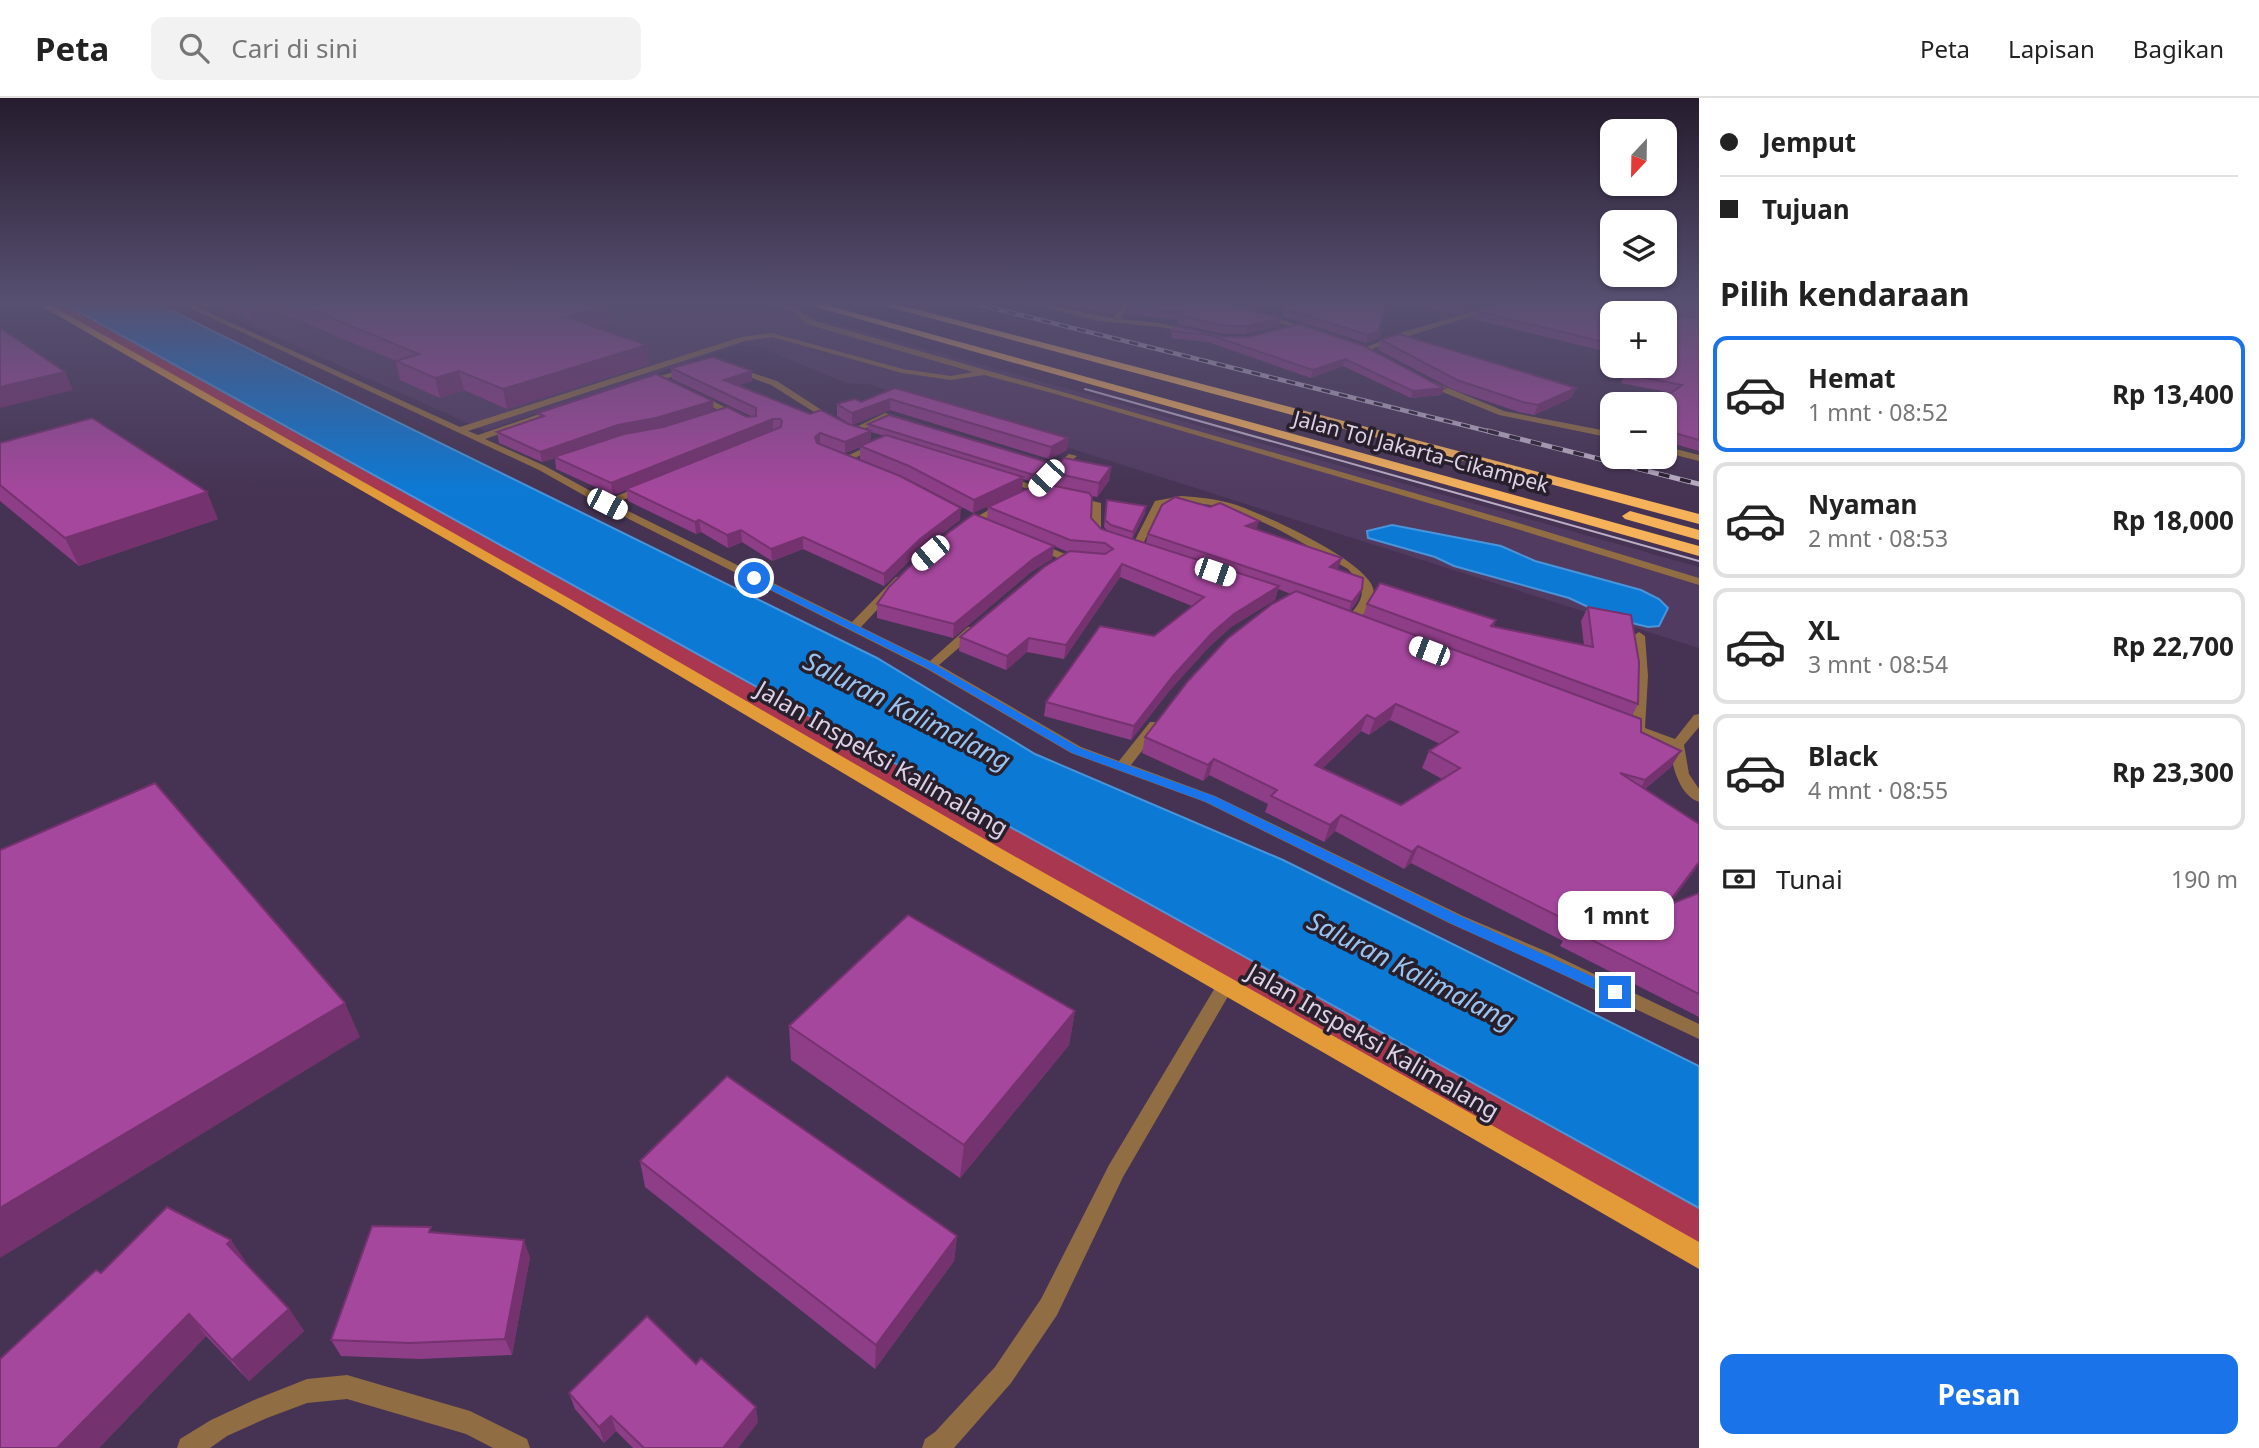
<!DOCTYPE html>
<html lang="id">
<head>
<meta charset="utf-8">
<style>
	body { margin:0; font-family:"Noto Sans",sans-serif; background:#f2f2f2; color:#222; height:100vh; display:flex; flex-direction:column; font-size:26px; white-space:nowrap }
	* { box-sizing:border-box; margin:0 }
	p { font-size:23px; color:#767676 }
	.icon { flex:none; width:38px; height:38px; fill:none; stroke:currentColor; stroke-width:2; stroke-linecap:round; stroke-linejoin:round }
	.map { position:relative; flex:1; overflow:hidden }
	.drawer { display:flex; flex-direction:column; background:#fff; width:560px }
	.drawer>* { flex:none }
	.hud { display:grid; align-content:center; height:154px; padding:0 21px; background:#fff }
	.needle { width:46px; rotate:202deg }
	.buttons { position:absolute; left:1600px; top:21px; display:grid; gap:14px }
	.buttons a { display:grid; place-items:center; width:77px; height:77px; border-radius:14px; background:#fff; box-shadow:0 2px 5px #0004; font-size:35px }
	.end { position:absolute; width:32px; height:32px; margin:-16px; border:9px solid #1a73e8; background:#fff; box-shadow:0 0 0 4px #fff }
	.from { border-radius:50% }
	.bubble { position:absolute; height:49px; border-radius:14px; background:#fff; box-shadow:0 2px 5px #0004; font-size:23px; font-weight:700; line-height:49px; text-align:center }
	.car { position:absolute; width:21px; height:42px; margin:-21px -10px; border-radius:9px; box-shadow:0 0 5px 2px #0007; background:linear-gradient(#fff 24%,#345 0 40%,#fff 0 76%,#345 0 86%,#fff 0) }
	.hud b { display:flex; align-items:center; gap:24px; height:66px; font-size:26px }
	.hud b+b { border-top:2px solid #e0e0e0 }
	.hud i { width:18px; height:18px; background:#222 }
	ul { padding:0; list-style:none }
	li { display:flex; align-items:center; gap:21px; height:116px; margin:0 14px 10px; padding:0 7px; border:4px solid #e0e0e0; border-radius:14px }
	li div { flex:1 }
	li b { display:block; font-size:26px }
	li em { font-style:normal; font-weight:700 }
	li.selected { border-color:#1a73e8 }
	li>.icon { width:63px; height:63px; stroke-width:1.5 }
	h2 { padding:0 21px; font-size:32px; line-height:84px }
	.pay { display:flex; align-items:center; gap:18px; height:77px; padding:0 21px; font-size:26px }
	.pay p { margin-inline-start:auto }
	.primary-button { display:flex; gap:14px; margin-top:auto; padding:14px 21px }
	.primary-button a { flex:1; height:80px; border-radius:14px; background:#1a73e8; color:#fff; font-size:28px; font-weight:700; line-height:80px; text-align:center }
	header { display:flex; align-items:center; gap:42px; box-sizing:border-box; height:98px; padding:0 35px; background:#fff; border-bottom:2px solid #e0e0e0 }
	header strong { font-size:33px }
	nav { display:flex; gap:38px; margin-inline-start:auto; font-size:24px }
	.search { width:490px; height:63px; background:#f2f2f2; display:flex; align-items:center; gap:18px; box-sizing:border-box; padding:0 24px; border-radius:14px; color:#767676; font-size:26px }
	main { display:flex; flex:1; min-height:0 }
	.map>svg:first-child { display:block }
	.built { fill:#523b61 }
	.green { fill:#a93750 }
	.water { fill:#0c7ad5; stroke:#4a94da; stroke-width:2 }
	.lines { fill:none; stroke-linecap:round; stroke-linejoin:round }
	.street { fill:#906d43; fill-rule:evenodd }
	.primary { fill:#e29b38; fill-rule:evenodd }
	.highway { fill:#f6b25a; fill-rule:evenodd }
	.tram { stroke:#bbaec5; stroke-width:2 }
	.rail-far1-casing { stroke:#bbaec5; stroke-width:4.5 }
	.rail-casing { stroke:#bbaec5; stroke-width:5 }
	.rail-far1 { stroke:#281f2d; stroke-width:2.5; stroke-dasharray:9; stroke-linecap:butt }
	.rail { stroke:#281f2d; stroke-width:3.5; stroke-dasharray:11; stroke-linecap:butt }
	.wall { fill:#8e3d87; fill-rule:evenodd }
	.shaded-wall { fill:#74326e }
	.building { fill:#a5479d; stroke:#74326e; stroke-width:2; fill-rule:evenodd }
	.route { fill:#1a73e8 }
	.labels { text-anchor:middle; stroke-width:7; stroke-linejoin:round; paint-order:stroke }
	.far-street-label { font-size:21px; fill:#dcd1e5; stroke:#281f2d }
	.street-label { font-size:24px; fill:#dcd1e5; stroke:#281f2d }
	.water-label { font-size:26px; font-style:italic; fill:#9ac3ef; stroke:#281f2d }
</style>
</head>
<body>
<header>
<strong>Peta</strong>
<div class="search"><svg class="icon" aria-label="search" viewBox="0 0 24 24"><circle cx="10" cy="10" r="6"/><path d="M15 15l6 6"/></svg>Cari di sini</div>
<nav><a>Peta</a><a>Lapisan</a><a>Bagikan</a></nav>
</header>
<main>
<div class="map">
<svg width="1699" height="1350" viewBox="0 0 1699 1350">
	<rect width="100%" height="100%" fill="#463353"/>
	<path class="built" d="M201,205H763L1699,469V550L868,286L846,285L760,249L740,247L485,333Z"/>
	<path class="green" d="M40,205H63L1699,1110V1158Z"/>
	<g class="water">
		<path d="M63,205H156L877,560L1035,656L1283,762L1699,968V1110Z"/>
		<path d="M1392,427L1501,448L1535,463L1641,492L1659,501L1668,510L1659,528L1648,529L1612,520L1569,500L1454,468L1435,459L1368,440L1367,433Z"/>
	</g>
	<g class="lines">
		<g class="street">
			<path d="M179,205H188L460,329L741,239L772,235L903,271L951,278L973,274L806,226L793,213L767,205C786,205 797,210 812,222L1515,424L1699,480V487L1507,428L1052,295L984,277L951,282L902,275L772,239L745,243L468,333L478,337L551,312H557V316L485,341L545,368L607,402L641,388H647V392L614,406L852,524L896,479H904V483L861,529L930,563L968,529H976V535L939,567L1081,649L1119,663L1150,624H1160L1162,627L1131,667L1215,698L1463,818L1550,855L1699,926V941L1538,865L1451,826L1205,704L1071,655L927,571L603,408L539,372Z"/>
			<path d="M1027,205H1040L1113,220L1124,205H1131L1120,221L1159,225L1194,233L1190,235L1159,229L1099,223Z"/>
			<path d="M1503,205H1514L1409,238L1372,251L1383,257V261H1377L1362,251L1403,234Z"/>
			<path d="M1262,217H1266L1316,233L1309,235L1262,219Z"/>
			<path d="M731,268L777,283L837,322L830,324L771,287L731,272Z"/>
			<path d="M688,270L692,272L691,274L643,286L639,284Z"/>
			<path d="M1423,282H1429L1504,313L1612,334V340L1499,317L1423,286Z"/>
			<path d="M693,296H699L742,318L735,320L693,300Z"/>
			<path d="M885,315L909,322L905,325L886,321L855,335L848,333Z"/>
			<path d="M874,345L881,347L849,363L841,361Z"/>
			<path d="M1664,348L1699,357V363L1664,354Z"/>
			<path d="M1069,356L1077,358L1042,389L1051,392V396L1036,394L1027,396L1025,394L1028,391L999,381L1004,378L1033,387Z"/>
			<path d="M1072,398L1101,405V430L1110,439L1109,441H1101L1091,431L1092,409L1072,402Z"/>
			<path d="M1181,398C1199,399 1216,401 1233,406C1262,415 1365,462 1373,490C1377,504 1363,517 1354,526H1346L1344,524C1362,502 1371,495 1348,471C1292,440 1229,394 1162,407L1142,448L1141,450H1133L1132,448L1155,403Z"/>
			<path d="M1005,403L1010,406L1008,408L969,430L960,428Z"/>
			<path d="M1036,444L1070,458L1071,460L1070,462H1062L1032,449L1031,447Z"/>
			<path d="M1639,534L1645,538L1648,578L1645,630L1675,641L1694,617L1699,616V629L1684,647L1689,676L1699,691V704C1679,697 1672,668 1670,649L1621,630L1619,627L1626,623L1632,625L1636,578L1633,538Z"/>
			<path d="M1225,881L1231,883L1234,888L1123,1079L1057,1217L1011,1285L954,1350H922L925,1341L935,1334L995,1269L1041,1201L1109,1067L1219,883Z"/>
			<path d="M347,1277L470,1313L527,1341L530,1350H493L466,1336L347,1301L307,1305L267,1320L227,1338L210,1350H177L180,1341L211,1322L254,1302L307,1281Z"/>
		</g>
		<path class="primary" d="M36,205H47L572,502L1000,750L1699,1144V1171L986,760L562,508Z"/>
		<g class="highway">
			<path d="M802,205H819L1699,448V458Z"/>
			<path d="M874,205H892L1699,416V426Z"/>
			<path d="M1630,413L1699,432V442L1625,421L1622,418Z"/>
		</g>
		<path class="tram" d="M1085,291L1699,463"/>
		<defs>
			<path id="rail-far1" d="M972,205L1495,335"/>
			<path id="rail" d="M1488,333L1699,386"/>
		</defs>
		<use href="#rail-far1" class="rail-far1-casing"/>
		<use href="#rail" class="rail-casing"/>
		<use href="#rail-far1" class="rail-far1"/>
		<use href="#rail" class="rail"/>
	</g>
	<g class="wall">
		<path d="M216,205H605L613,225L597,230L647,247L649,266L507,311L464,292L440,300L400,282L396,263L282,215L253,222Z"/>
		<path d="M1056,205H1121L1113,216Z"/>
		<path d="M1130,205H1278L1277,209L1262,211L1234,207L1281,220L1279,228L1246,236H1224L1178,226L1179,222L1127,216L1128,208Z"/>
		<path d="M1288,205H1387L1379,231L1382,232L1379,240L1366,245L1282,218L1283,210L1289,207Z"/>
		<path d="M1411,205H1497L1481,208L1469,206L1466,213L1455,216Z"/>
		<path d="M1500,205H1699V353L1664,343V306L1672,295L1621,285L1625,276L1664,268L1612,215V255L1473,221L1476,213Z"/>
		<path d="M1299,226L1444,290L1441,297L1411,300L1343,268L1311,280L1208,244L1171,240L1172,233L1225,239H1248Z"/>
		<path d="M1381,242L1576,290L1571,300L1534,317L1519,314L1454,292L1378,252Z"/>
		<path d="M671,270L752,283L739,287L810,316L868,333V326L1047,364L1046,371L1033,384L1023,381L1022,392L973,415L908,381L860,361V349L845,355L820,347L960,422L919,453L884,488L803,451L772,463L742,444L728,450L701,434L696,436L628,403L626,391L775,332L613,397L556,371L555,360L542,364L499,345L497,334L539,320L538,315L714,313L676,324L751,318L672,281ZM871,334L885,338L870,344Z"/>
		<path d="M895,290L1068,340L1067,352L1049,361L890,312L852,327L837,318V306L861,304Z"/>
		<path d="M0,345L218,421L79,468L0,403Z"/>
		<path d="M1111,369L1109,383L1097,399L1092,398L1091,420L1101,431L1108,433L1104,429L1107,402L1145,415L1132,441L1146,445L1148,436L1256,432L1338,471H1337L1358,502L1350,513L1363,518L1367,506L1496,522L1493,529L1584,547L1581,523L1588,509L1638,606L1632,618L1641,634L1671,669L1645,691L1699,726V766L1668,808L1699,795V919L1560,848L1563,843L1411,765L1404,771L1335,733L1324,744L1265,714L1268,706L1209,677L1203,683L1142,655L1145,639L1291,496L1278,491L1275,502L1231,529L1209,549L1170,592L1131,642L1044,618L1046,604L1154,538L1192,508L1120,479L1064,561L1027,554L1006,572L959,553L960,539L1068,454L1054,448L1052,461L1031,474L953,540L877,520V506L987,422L988,409L1048,387L1050,374ZM1390,622L1440,646L1429,653L1422,670L1442,681L1401,707L1323,670L1361,633L1369,637Z"/>
		<path d="M1075,913L1069,947L960,1080L791,962L789,928Z"/>
		<path d="M640,1063L957,1138L954,1163L875,1271L645,1089Z"/>
		<path d="M433,1134L530,1159L512,1257L419,1261L341,1258L331,1242Z"/>
		<path d="M246,1164L245,1165L289,1211L304,1233L249,1283L206,1238L99,1350H0L101,1175Z"/>
		<path d="M696,1266L758,1324L738,1350H633L616,1333L604,1345L575,1311L569,1295Z"/>
	</g>
	<g class="shaded-wall">
		<path d="M247,205H280L282,215L253,222Z"/>
		<path d="M1116,205H1121L1113,216L1114,208Z"/>
		<path d="M1264,205H1278L1277,209L1262,211Z"/>
		<path d="M1469,205L1466,213L1455,216L1458,208Z"/>
		<path d="M1482,205H1497L1481,208Z"/>
		<path d="M611,207L613,225L570,238L567,219Z"/>
		<path d="M1281,220L1279,228L1246,236L1247,228Z"/>
		<path d="M1382,232L1379,240L1366,245L1368,237Z"/>
		<path d="M647,247L649,266L507,311L503,291Z"/>
		<path d="M1345,261L1343,268L1311,280L1313,272Z"/>
		<path d="M459,273L464,292L440,300L435,280Z"/>
		<path d="M752,273V283L725,292L724,282Z"/>
		<path d="M65,274L73,292L0,310V289Z"/>
		<path d="M1444,290L1441,297L1411,300L1413,293Z"/>
		<path d="M1576,290L1571,300L1534,317L1538,307Z"/>
		<path d="M890,301V312L852,327V315Z"/>
		<path d="M713,303L714,313L657,330L619,338L542,364L540,354L618,327Z"/>
		<path d="M773,321V332L613,397L611,385Z"/>
		<path d="M871,333L870,344L845,355V344Z"/>
		<path d="M820,335V347L815,350V339Z"/>
		<path d="M1068,340L1067,352L1049,361L1051,349Z"/>
		<path d="M1047,364L1046,371L1033,384L1034,377Z"/>
		<path d="M1111,369L1109,383L1097,399L1099,385Z"/>
		<path d="M1023,379L1022,392L973,415L974,402Z"/>
		<path d="M207,394L218,421L79,468L65,440Z"/>
		<path d="M1146,408L1145,415L1132,442L1133,434Z"/>
		<path d="M961,410L960,422L919,453L884,488V476L920,441Z"/>
		<path d="M699,422L701,434L696,436L695,424Z"/>
		<path d="M1259,423L1256,433L1246,428Z"/>
		<path d="M741,432L742,444L728,450L727,437Z"/>
		<path d="M803,439V451L772,463L771,451Z"/>
		<path d="M1054,448L1052,461L1031,474L953,540L954,526L1033,461Z"/>
		<path d="M1342,460L1338,471L1327,480L1330,469Z"/>
		<path d="M1122,466L1120,479L1064,561L1066,547Z"/>
		<path d="M1279,488L1275,502L1231,529L1209,549L1170,592L1131,642L1134,628L1173,578L1212,535L1234,516Z"/>
		<path d="M1362,491L1358,502L1348,515L1352,504Z"/>
		<path d="M1029,540L1027,554L1006,572L1007,558Z"/>
		<path d="M1396,606L1390,622L1369,637L1375,621Z"/>
		<path d="M1367,617L1361,633L1310,683L1315,667Z"/>
		<path d="M1681,653L1671,669L1636,698L1645,682Z"/>
		<path d="M1214,661L1209,677L1203,683L1208,667Z"/>
		<path d="M1341,717L1335,733L1324,744L1330,727Z"/>
		<path d="M1418,748L1411,765L1404,771L1412,754Z"/>
		<path d="M1699,764V766L1655,826L1666,808Z"/>
		<path d="M345,905L360,939L0,1160V1110Z"/>
		<path d="M1075,913L1069,947L960,1080L964,1047Z"/>
		<path d="M957,1138L954,1163L875,1271L876,1247Z"/>
		<path d="M231,1142L246,1164L242,1169L227,1146Z"/>
		<path d="M524,1142L530,1159L512,1257L505,1241Z"/>
		<path d="M289,1211L304,1233L249,1283L232,1262Z"/>
		<path d="M189,1216L206,1238L99,1350H57Z"/>
		<path d="M756,1309L758,1324L738,1350H723Z"/>
		<path d="M611,1318L616,1333L604,1345L599,1329Z"/>
	</g>
	<g class="building">
		<path d="M296,205H605L611,207L567,219L647,247L503,291L459,273L435,280L396,263L419,256Z"/>
		<path d="M1100,205H1116L1114,208Z"/>
		<path d="M1130,205H1226L1281,220L1247,228H1226L1180,218L1182,214L1128,208Z"/>
		<path d="M1290,205H1387L1379,231L1382,232L1368,237L1283,210L1289,208Z"/>
		<path d="M1445,205H1468L1458,208Z"/>
		<path d="M1500,205H1614L1635,210H1648L1651,206L1649,205H1699V212L1668,207L1665,209L1667,216L1699,220V342L1664,332V306H1656L1682,287L1625,276L1631,268H1664V215H1612V246L1476,213Z"/>
		<path d="M1299,226L1364,248L1444,290L1413,293L1345,261L1313,272L1210,237L1172,233L1175,228L1225,239H1248Z"/>
		<path d="M2,231L65,274L0,289V232Z"/>
		<path d="M1399,236L1576,290L1538,307L1523,304L1457,282L1381,242Z"/>
		<path d="M713,259L752,273L724,282L810,316L821,312L848,326L871,333L845,344L820,335L815,339L817,345L900,378L961,410L920,441L884,476L803,439L771,451L741,432L727,437L699,422L695,424L626,391L781,329L782,323L780,321H773L611,385L554,359L624,336L663,329L727,309L747,319L756,318V310L671,270Z"/>
		<path d="M656,276L713,303L656,320L618,327L540,354L497,334L544,318L538,315Z"/>
		<path d="M895,290L1068,340L1051,349L890,301L852,315L837,306L855,301L861,304Z"/>
		<path d="M889,317L1047,364L1034,377L868,326Z"/>
		<path d="M92,320L207,394L65,440L0,387V345Z"/>
		<path d="M886,337L1023,379L974,402L909,368L860,348Z"/>
		<path d="M1064,360L1111,369L1099,385L1050,374Z"/>
		<path d="M1040,385L1089,395L1092,399L1091,420L1101,431L1279,488L1234,516L1212,535L1173,578L1134,628L1046,604L1100,528L1154,538L1204,499L1122,466L1066,547L1029,540L1007,558L960,539L1044,469L1070,453L1105,456L1113,451L1105,445L1070,442L988,409Z"/>
		<path d="M1175,399L1210,409L1220,405L1259,423L1246,428L1342,460L1330,469L1363,480L1362,491L1352,504L1148,436L1162,407Z"/>
		<path d="M1107,402L1146,408L1133,434L1111,427L1105,422Z"/>
		<path d="M974,416L1054,448L1033,461L954,526L877,506L889,489L930,448Z"/>
		<path d="M1380,485L1496,522L1491,528L1593,549L1588,509L1631,517L1639,564L1638,606L1367,506Z"/>
		<path d="M1296,493L1641,621V634L1681,653L1645,682L1620,675L1699,726V764L1666,808L1699,795V896L1570,831L1574,826L1418,748L1412,754L1341,717L1330,727L1271,698L1277,692L1214,661L1208,667L1145,639L1188,583L1227,541L1272,506ZM1396,606L1458,634L1429,653L1460,670L1401,707L1315,667L1367,617L1375,621Z"/>
		<path d="M155,685L345,905L0,1110V752Z"/>
		<path d="M908,817L1075,913L964,1047L789,928Z"/>
		<path d="M727,978L957,1138L876,1247L640,1063Z"/>
		<path d="M167,1109L231,1142L227,1146L289,1211L232,1262L189,1216L57,1350H0V1261L96,1172L101,1175Z"/>
		<path d="M372,1128L431,1129L429,1134L524,1142L505,1241L410,1245L331,1242Z"/>
		<path d="M647,1218L696,1266L701,1260L756,1309L723,1350H644L611,1318L599,1329L569,1295Z"/>
	</g>
	<linearGradient id="sky" x2="0" y2="1"><stop stop-color="#261c2e"/><stop offset="0.52" stop-color="#575071"/><stop offset="1" stop-color="#575071" stop-opacity="0"/></linearGradient>
	<rect width="1699" height="394" fill="url(#sky)"/>
	<path class="route" d="M751,478H757L934,566L1080,650L1214,698L1462,819L1620,891L1622,894L1620,898H1610L1452,826L1206,704L1072,655L927,570L751,482Z"/>
	<g class="labels">
		<g class="far-street-label">
			<text transform="translate(1421 354) rotate(15)" y="7">Jalan Tol Jakarta–Cikampek</text>
		</g>
		<g class="street-label">
			<text transform="translate(882 661) rotate(30)" y="8">Jalan Inspeksi Kalimalang</text>
			<text transform="translate(1373 944) rotate(30)" y="8">Jalan Inspeksi Kalimalang</text>
		</g>
		<g class="water-label">
			<text transform="translate(907 613) rotate(27)" y="9">Saluran Kalimalang</text>
			<text transform="translate(1411 873) rotate(27)" y="9">Saluran Kalimalang</text>
		</g>
	</g>
</svg>
<div class="buttons">
<a><svg class="needle" viewBox="-14 -14 28 28"><path d="M0-13l5 13h-10z" fill="#e53935"/><path d="M0 13l5-13h-10z" fill="#767676"/></svg></a>
<a><svg class="icon" aria-label="layers" viewBox="0 0 24 24"><path d="M12 4l9 5-9 5-9-5zM3 14l9 5 9-5"/></svg></a>
<a>+</a>
<a>−</a>
</div>
<i class="end from" style="left:754px;top:480px"></i>
<i class="end" style="left:1615px;top:894px"></i>
<div class="bubble" style="left:1558px;top:793px;width:116px">1 mnt</div>
<i class="car" style="left:1046px;top:380px;rotate:223deg"></i>
<i class="car" style="left:607px;top:406px;rotate:117deg"></i>
<i class="car" style="left:930px;top:455px;rotate:230deg"></i>
<i class="car" style="left:1215px;top:474px;rotate:109deg"></i>
<i class="car" style="left:1429px;top:553px;rotate:291deg"></i>
</div>
<section class="drawer">
<div class="hud">
<b><i class="from"></i>Jemput</b>
<b><i></i>Tujuan</b>
</div>
<h2>Pilih kendaraan</h2>
<ul>
<li class="selected"><svg class="icon" aria-label="car" viewBox="0 0 24 24"><path d="M5 17H2v-5l4-1 3-4h7l3 4 3 1v5h-3M9 17h6M6 11h13"/><circle cx="7" cy="17" r="2"/><circle cx="17" cy="17" r="2"/></svg><div><b>Hemat</b><p>1 mnt · 08:52</p></div><em>Rp 13,400</em></li>
<li><svg class="icon" aria-label="car" viewBox="0 0 24 24"><path d="M5 17H2v-5l4-1 3-4h7l3 4 3 1v5h-3M9 17h6M6 11h13"/><circle cx="7" cy="17" r="2"/><circle cx="17" cy="17" r="2"/></svg><div><b>Nyaman</b><p>2 mnt · 08:53</p></div><em>Rp 18,000</em></li>
<li><svg class="icon" aria-label="car" viewBox="0 0 24 24"><path d="M5 17H2v-5l4-1 3-4h7l3 4 3 1v5h-3M9 17h6M6 11h13"/><circle cx="7" cy="17" r="2"/><circle cx="17" cy="17" r="2"/></svg><div><b>XL</b><p>3 mnt · 08:54</p></div><em>Rp 22,700</em></li>
<li><svg class="icon" aria-label="car" viewBox="0 0 24 24"><path d="M5 17H2v-5l4-1 3-4h7l3 4 3 1v5h-3M9 17h6M6 11h13"/><circle cx="7" cy="17" r="2"/><circle cx="17" cy="17" r="2"/></svg><div><b>Black</b><p>4 mnt · 08:55</p></div><em>Rp 23,300</em></li>
</ul>
<div class="pay"><svg class="icon" aria-label="cash" viewBox="0 0 24 24"><path d="M3 7h18v10H3z"/><circle cx="12" cy="12" r="2"/></svg>Tunai<p>190 m</p></div>
<div class="primary-button"><a>Pesan</a></div>
</section>
</main>
</body>
</html>
